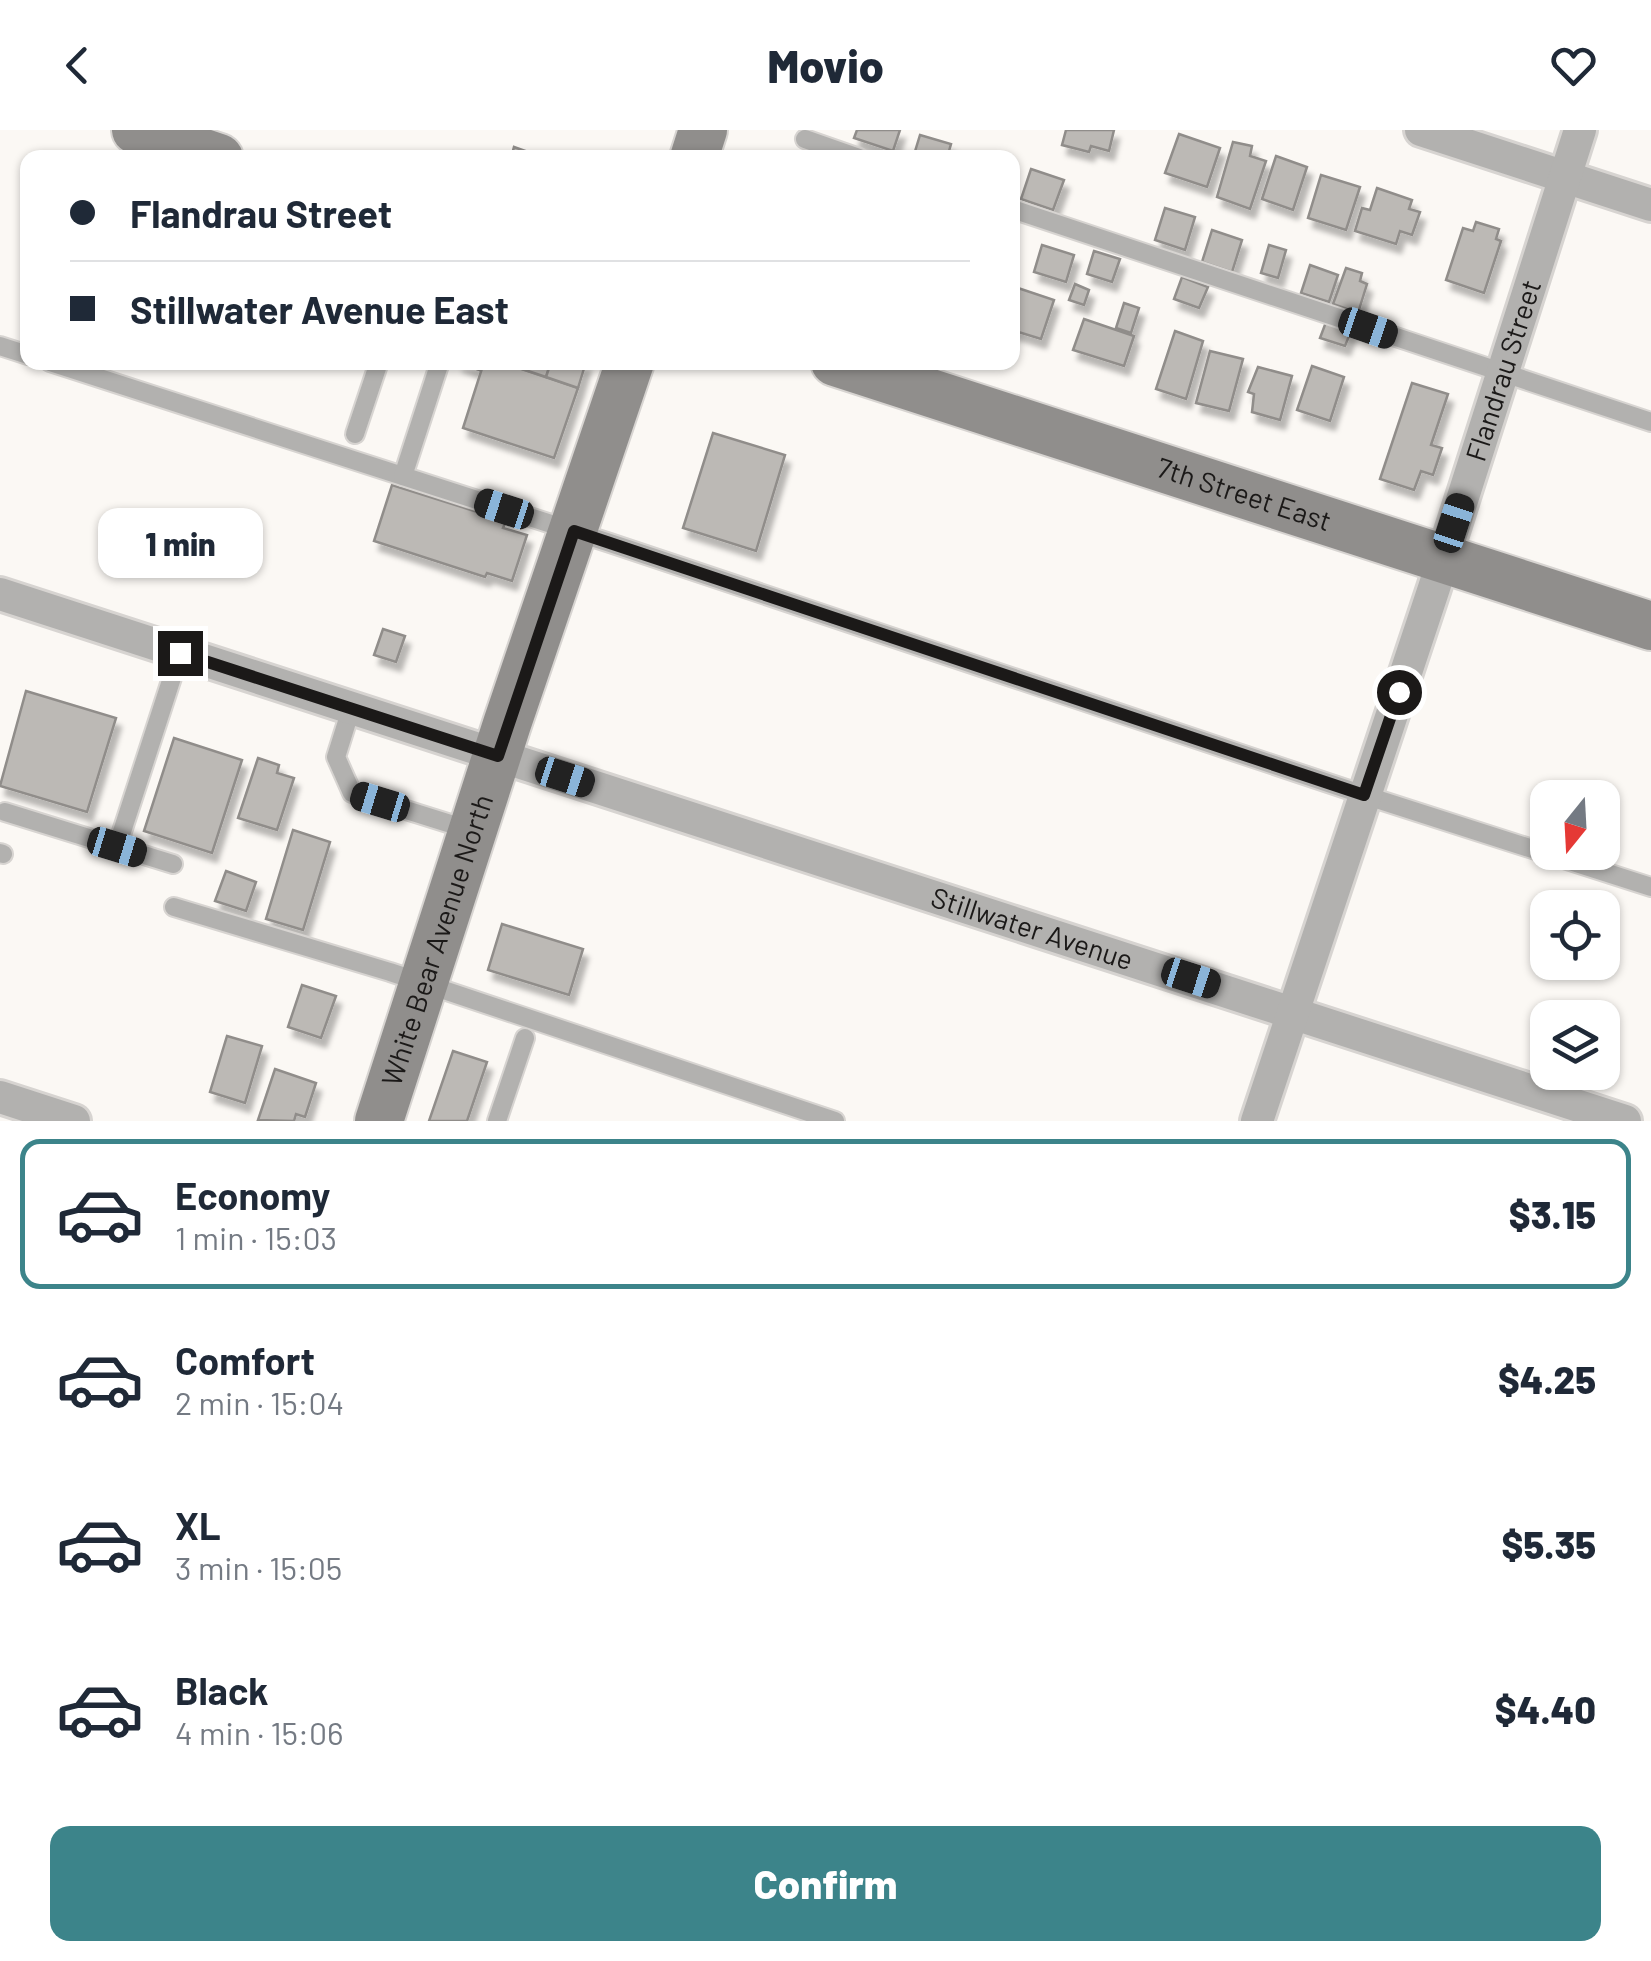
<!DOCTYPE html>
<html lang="en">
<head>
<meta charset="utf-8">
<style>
	body { margin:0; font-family:Barlow,sans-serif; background:#f2f2f3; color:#1f2937; height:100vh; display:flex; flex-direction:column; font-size:38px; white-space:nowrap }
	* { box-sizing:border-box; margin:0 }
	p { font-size:32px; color:#747a83 }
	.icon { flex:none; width:55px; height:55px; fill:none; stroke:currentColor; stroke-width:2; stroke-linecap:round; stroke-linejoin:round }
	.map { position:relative; height:991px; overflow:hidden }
	.panel { display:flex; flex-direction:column; background:#fff; flex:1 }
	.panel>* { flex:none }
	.guide { position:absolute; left:20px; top:20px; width:1000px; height:220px; border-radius:20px; box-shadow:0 2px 8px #0004; display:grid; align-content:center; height:220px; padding:0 50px; background:#fff }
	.needle { width:65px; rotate:198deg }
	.buttons { position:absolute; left:1530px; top:650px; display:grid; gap:20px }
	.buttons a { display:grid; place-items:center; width:90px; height:90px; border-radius:20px; background:#fff; box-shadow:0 2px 8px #0004; font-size:50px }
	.end { position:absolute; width:45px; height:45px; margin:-22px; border:12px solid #1b1918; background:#fff; box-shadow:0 0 0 5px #fff }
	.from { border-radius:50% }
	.bubble { position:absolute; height:70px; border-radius:20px; background:#fff; box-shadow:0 2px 8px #0004; font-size:32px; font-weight:800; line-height:70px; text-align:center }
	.car { position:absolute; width:30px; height:60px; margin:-30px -15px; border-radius:12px; box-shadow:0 0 8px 2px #0007; background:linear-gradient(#222 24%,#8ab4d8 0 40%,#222 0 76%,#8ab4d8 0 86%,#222 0) }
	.guide b { display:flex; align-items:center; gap:35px; height:95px; font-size:38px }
	.guide b+b { border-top:2px solid #e0e1e3 }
	.guide i { width:25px; height:25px; background:#1f2937 }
	ul { padding:18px 0 0; list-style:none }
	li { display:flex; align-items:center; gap:30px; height:150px; margin:0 20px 15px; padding:0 30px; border:5px solid transparent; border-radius:20px }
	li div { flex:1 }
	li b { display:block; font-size:38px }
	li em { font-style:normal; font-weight:800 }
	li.selected { border-color:#3c848a }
	li>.icon { width:90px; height:90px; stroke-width:1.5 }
	.button { display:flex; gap:20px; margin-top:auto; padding:20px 50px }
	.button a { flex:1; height:115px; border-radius:20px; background:#3c848a; color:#fff; font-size:40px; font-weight:800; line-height:115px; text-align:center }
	header { display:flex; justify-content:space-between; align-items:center; height:130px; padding:0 50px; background:#fff; font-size:45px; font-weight:800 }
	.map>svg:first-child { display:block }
	.building { fill:#bcb9b5; stroke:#908d8a; stroke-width:2.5; filter:url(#shadow) }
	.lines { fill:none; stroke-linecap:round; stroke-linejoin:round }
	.lane-casing { stroke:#d7d4d1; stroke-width:22 }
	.street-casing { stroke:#d7d4d1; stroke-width:38 }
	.secondary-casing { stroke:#d7d4d1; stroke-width:52 }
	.lane { stroke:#b2b1af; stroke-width:18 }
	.street { stroke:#b2b1af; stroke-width:32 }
	.secondary { stroke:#908e8c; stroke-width:48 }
	.route { stroke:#1b1918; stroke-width:12 }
	.labels { text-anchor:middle; stroke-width:8; stroke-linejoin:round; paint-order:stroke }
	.street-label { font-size:28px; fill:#1b1918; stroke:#fff }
</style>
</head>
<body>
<header><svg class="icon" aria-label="back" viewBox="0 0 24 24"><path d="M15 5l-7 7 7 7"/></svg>Movio<svg class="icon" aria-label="heart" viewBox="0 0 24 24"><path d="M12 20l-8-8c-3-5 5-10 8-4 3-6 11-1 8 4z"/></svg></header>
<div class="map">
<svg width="1651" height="991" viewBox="0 0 1651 991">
	<defs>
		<filter id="shadow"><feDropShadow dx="5" dy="9" stdDeviation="2.5" flood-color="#0004"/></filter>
	</defs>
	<rect width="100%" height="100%" fill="#fbf8f4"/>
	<g class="building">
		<path d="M857,0H900L893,21L854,8Z"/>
		<path d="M1066,0H1114L1109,21L1091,16L1089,22L1062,15Z"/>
		<path d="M1179,4L1220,18L1207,57L1165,43Z"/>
		<path d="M920,5L951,14L947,28H913Z"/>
		<path d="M1233,12L1252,16L1250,26L1266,31L1250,79L1217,67Z"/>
		<path d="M514,17L545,28H511Z"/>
		<path d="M1276,26L1307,37L1293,80L1262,69Z"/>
		<path d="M1031,39L1064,50L1053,80L1021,69Z"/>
		<path d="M1321,45L1360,57L1346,100L1308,88Z"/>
		<path d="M1377,58L1412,70L1409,79L1420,82L1412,105L1400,101L1396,114L1355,101L1362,78L1370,80Z"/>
		<path d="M1165,78L1195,87L1185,120L1155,110Z"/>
		<path d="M1476,92L1499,99L1496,109L1501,111L1484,163L1446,150L1463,98L1473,101Z"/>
		<path d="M1212,100L1242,110L1232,142L1202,132Z"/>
		<path d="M1042,115L1074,125L1066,152L1034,142Z"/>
		<path d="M1269,115L1286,120L1278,148L1261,143Z"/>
		<path d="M1094,121L1120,129L1112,152L1087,144Z"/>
		<path d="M1310,135L1338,145L1329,172L1301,163Z"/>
		<path d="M1346,138L1362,143L1360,151L1367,154L1358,183L1333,174Z"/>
		<path d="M1182,147L1208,157L1199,178L1174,169Z"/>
		<path d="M1075,154L1089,160L1084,175L1069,170Z"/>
		<path d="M1012,156L1054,170L1041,209L1012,200Z"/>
		<path d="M1124,173L1139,178L1131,203L1116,198Z"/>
		<path d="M1084,189L1134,206L1124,236L1073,220Z"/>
		<path d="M1326,192L1351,201L1345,216L1320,208Z"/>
		<path d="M1175,201L1203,211L1186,269L1156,259Z"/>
		<path d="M1210,221L1243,229L1229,281L1196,273Z"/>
		<path d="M457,232H484L482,241Z"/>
		<path d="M484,232H501L578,258L554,328L463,298Z"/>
		<path d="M501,232H551L546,247Z"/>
		<path d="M551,232H586L578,258L546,247Z"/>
		<path d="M1312,236L1344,247L1330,291L1297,280Z"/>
		<path d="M1258,237L1292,246L1280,290L1252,282L1254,264L1248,262Z"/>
		<path d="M1412,253L1448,264L1431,315L1442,318L1433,345L1421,341L1414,360L1380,349Z"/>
		<path d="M713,303L785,325L756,421L683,398Z"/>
		<path d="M392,355L506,391L503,398L527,405L512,451L487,443L485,447L374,411Z"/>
		<path d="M383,499L405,506L396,532L374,525Z"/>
		<path d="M26,561L116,588L87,682L0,656Z"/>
		<path d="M174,608L242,630L212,723L144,701Z"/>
		<path d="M258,628L279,635L277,643L294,648L277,700L238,688Z"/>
		<path d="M293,700L330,712L303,800L266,789Z"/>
		<path d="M226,741L256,752L246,781L215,771Z"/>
		<path d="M502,794L583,819L569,865L488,840Z"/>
		<path d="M302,855L336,866L321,908L288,897Z"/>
		<path d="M227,906L262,916L245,973L210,962Z"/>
		<path d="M453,921L487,932L467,991H429Z"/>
		<path d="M275,939L316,953L305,987L296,984L294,991L258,990Z"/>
	</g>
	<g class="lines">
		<defs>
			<g id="lane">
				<path d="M805,9L859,28"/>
				<path d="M1012,79L1651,292"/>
				<path d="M0,216L28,225"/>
				<path d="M50,232L610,413L1364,665L1651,757"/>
				<path d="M355,304L379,232"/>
				<path d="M403,346L440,232"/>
				<path d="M351,579L336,627L352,663L473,701"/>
				<path d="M5,682L173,734"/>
				<path d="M117,717L180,523"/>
				<path d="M0,723L3,724"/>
				<path d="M174,777L390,842L835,991"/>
				<path d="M497,991L525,908"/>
			</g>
			<g id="street">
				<path d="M1421,0L1651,75"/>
				<path id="s1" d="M0,464L1625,991"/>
				<path d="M0,967L74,991"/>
				<path id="s2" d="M1257,991L1434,458L1580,0"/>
			</g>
			<g id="secondary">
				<path d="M136,0L219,28"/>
				<path d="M694,28L703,0"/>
				<path id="s3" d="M835,232L1651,496"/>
				<path id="s4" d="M379,991L507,594L630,232"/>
			</g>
		</defs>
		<use href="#lane" class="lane-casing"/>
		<use href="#street" class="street-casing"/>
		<use href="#secondary" class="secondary-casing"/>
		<use href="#lane" class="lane"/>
		<use href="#street" class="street"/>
		<use href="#secondary" class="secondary"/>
	</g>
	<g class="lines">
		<path class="route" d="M180,523L498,626L574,401L1364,665L1399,562"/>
	</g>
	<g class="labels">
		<g class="street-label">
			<text dy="10" stroke="none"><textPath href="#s2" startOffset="790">Flandrau Street</textPath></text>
			<text dy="10" stroke="none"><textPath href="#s3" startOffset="430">7th Street East</textPath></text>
			<text dy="10" stroke="none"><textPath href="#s1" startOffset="1085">Stillwater Avenue</textPath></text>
			<text dy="10" stroke="none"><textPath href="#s4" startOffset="190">White Bear Avenue North</textPath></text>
		</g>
	</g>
</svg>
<div class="buttons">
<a><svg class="needle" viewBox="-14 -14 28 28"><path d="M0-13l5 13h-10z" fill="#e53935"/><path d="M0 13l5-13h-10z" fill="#747a83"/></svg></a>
<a><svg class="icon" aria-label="locate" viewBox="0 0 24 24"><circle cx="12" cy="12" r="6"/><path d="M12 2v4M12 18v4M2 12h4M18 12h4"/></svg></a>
<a><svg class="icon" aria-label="layers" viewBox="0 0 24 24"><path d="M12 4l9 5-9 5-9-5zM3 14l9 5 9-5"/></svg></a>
</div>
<i class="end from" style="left:1399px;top:562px"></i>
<i class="end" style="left:180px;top:523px"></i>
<div class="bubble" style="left:98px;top:378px;width:165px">1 min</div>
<i class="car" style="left:1368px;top:198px;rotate:109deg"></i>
<i class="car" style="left:504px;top:379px;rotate:288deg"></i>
<i class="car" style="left:1454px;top:393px;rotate:18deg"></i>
<i class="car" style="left:565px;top:647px;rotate:108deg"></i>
<i class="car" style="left:380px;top:672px;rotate:287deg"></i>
<i class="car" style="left:117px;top:717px;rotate:107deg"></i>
<i class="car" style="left:1191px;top:848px;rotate:108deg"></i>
<div class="guide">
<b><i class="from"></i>Flandrau Street</b>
<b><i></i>Stillwater Avenue East</b>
</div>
</div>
<section class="panel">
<ul>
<li class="selected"><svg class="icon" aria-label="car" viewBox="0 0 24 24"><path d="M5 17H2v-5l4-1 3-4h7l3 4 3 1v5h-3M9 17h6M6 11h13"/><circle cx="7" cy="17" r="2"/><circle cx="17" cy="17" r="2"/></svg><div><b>Economy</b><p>1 min · 15:03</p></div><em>$3.15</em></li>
<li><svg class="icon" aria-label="car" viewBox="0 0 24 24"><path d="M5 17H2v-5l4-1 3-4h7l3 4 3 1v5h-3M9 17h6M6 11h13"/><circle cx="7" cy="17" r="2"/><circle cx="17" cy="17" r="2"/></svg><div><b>Comfort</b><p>2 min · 15:04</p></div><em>$4.25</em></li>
<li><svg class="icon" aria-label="car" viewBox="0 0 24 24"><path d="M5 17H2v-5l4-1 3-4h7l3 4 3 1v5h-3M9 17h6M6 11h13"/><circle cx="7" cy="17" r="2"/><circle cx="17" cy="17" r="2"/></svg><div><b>XL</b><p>3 min · 15:05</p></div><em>$5.35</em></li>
<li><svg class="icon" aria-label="car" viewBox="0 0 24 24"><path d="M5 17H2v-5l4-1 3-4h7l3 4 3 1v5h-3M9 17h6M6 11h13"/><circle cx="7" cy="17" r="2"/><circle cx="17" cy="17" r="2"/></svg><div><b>Black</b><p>4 min · 15:06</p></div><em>$4.40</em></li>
</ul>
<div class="button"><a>Confirm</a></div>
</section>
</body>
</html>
